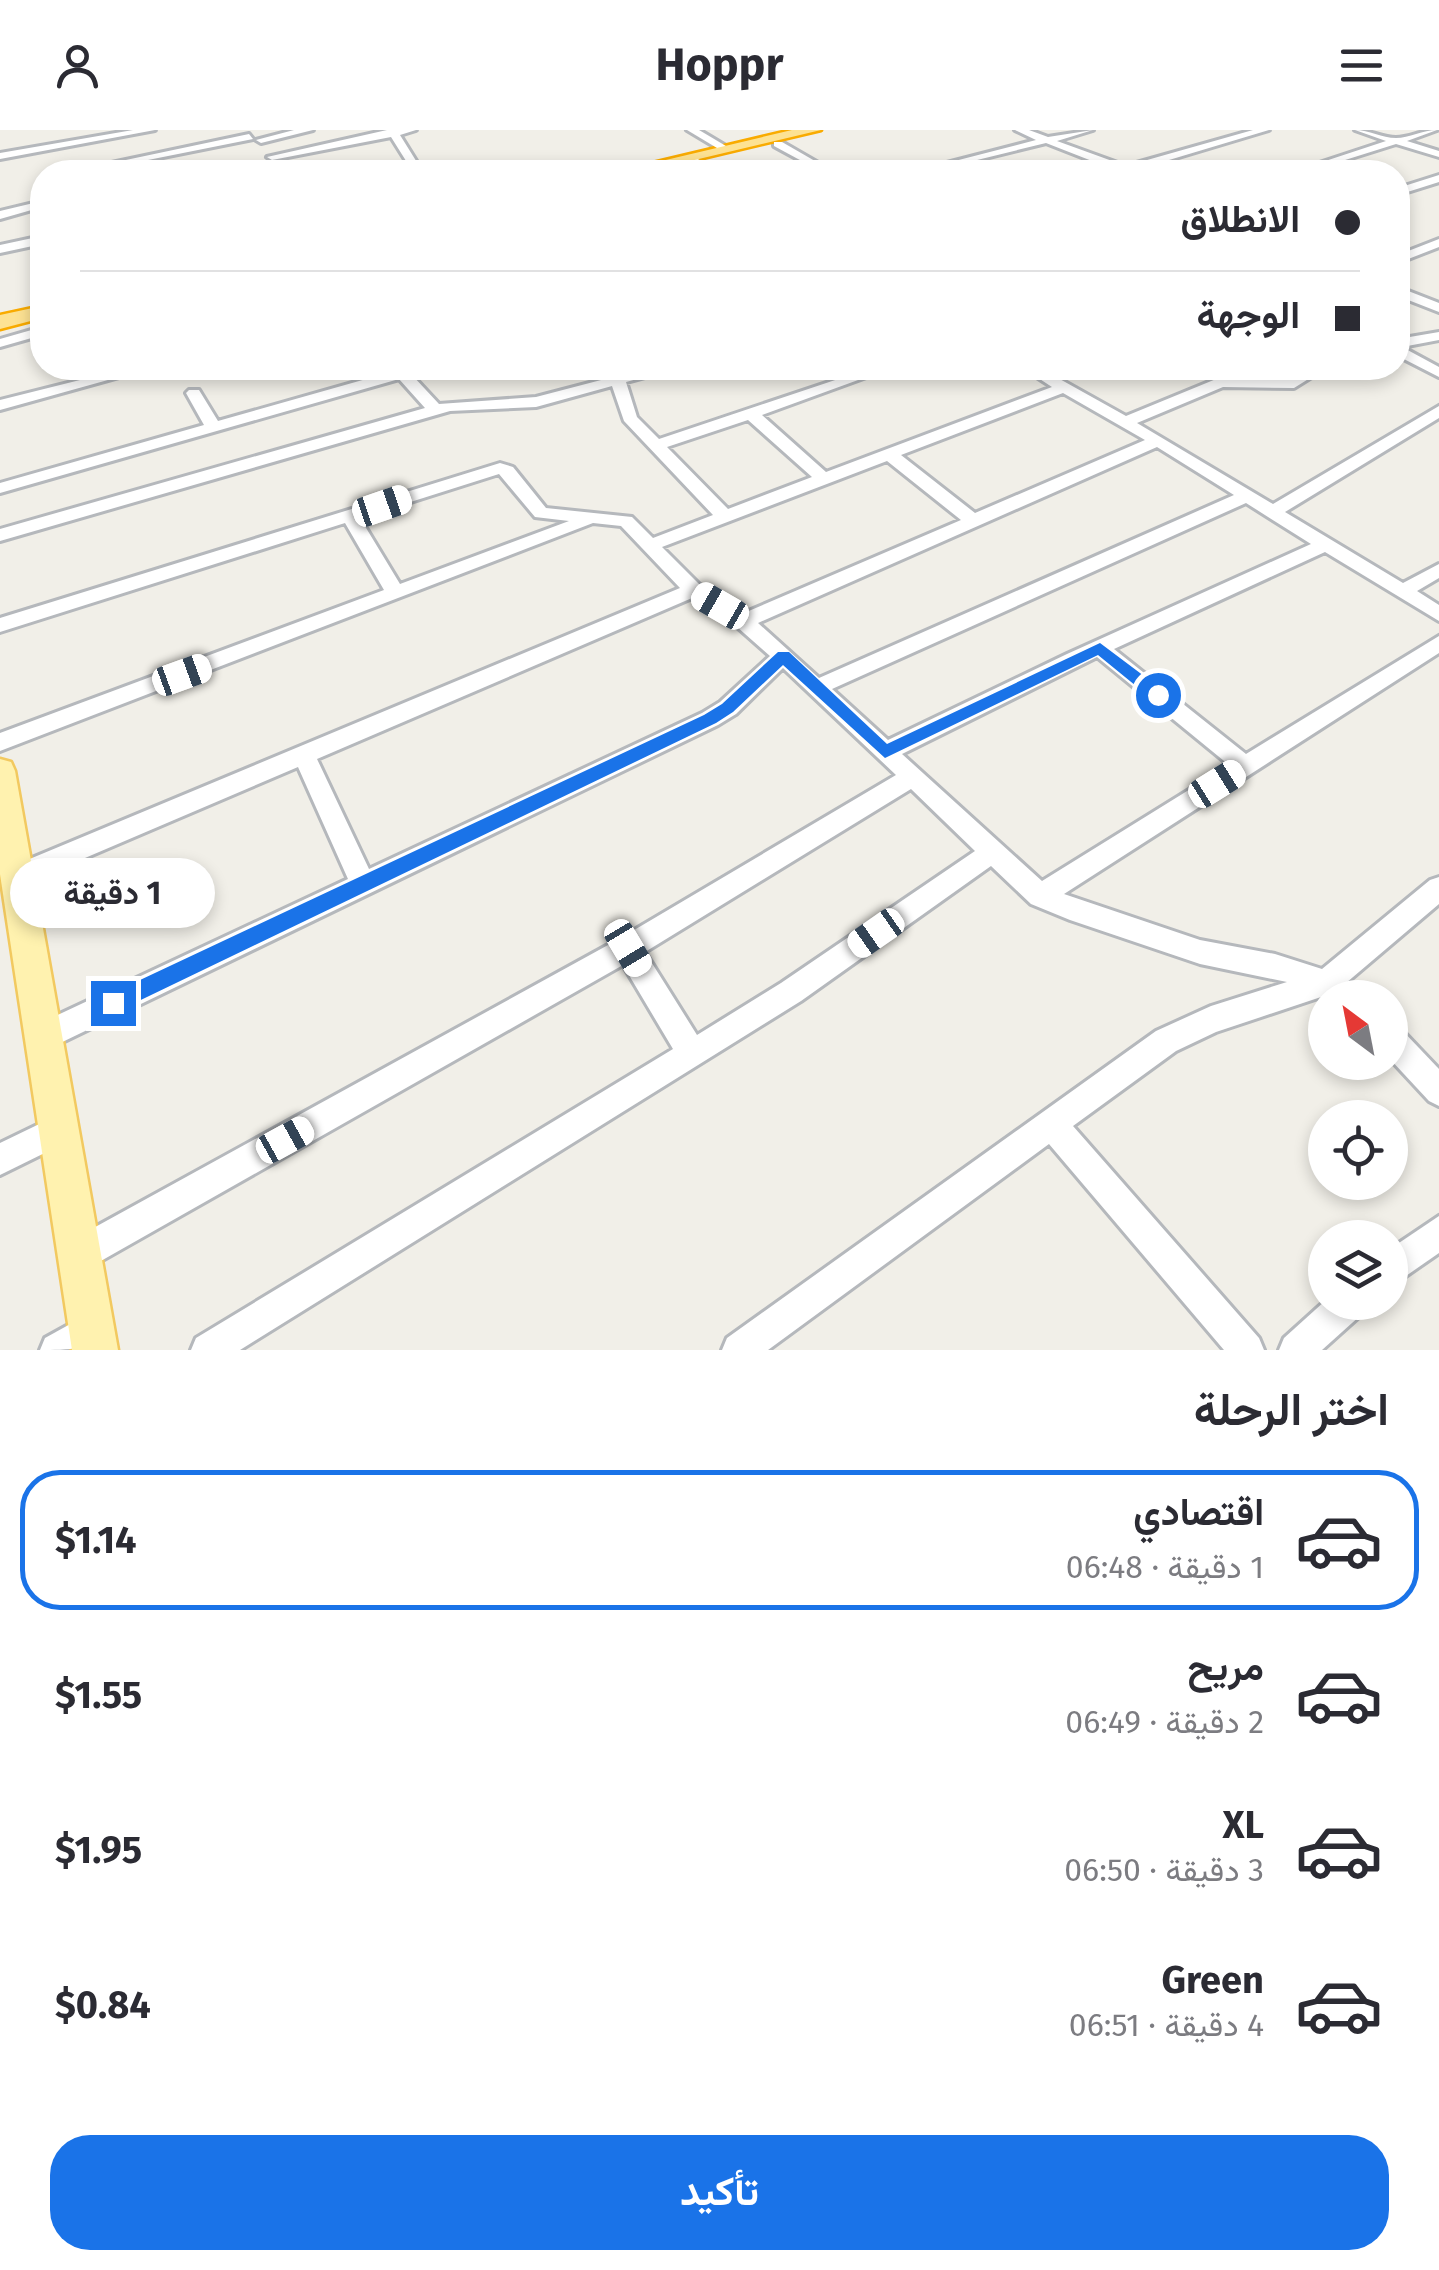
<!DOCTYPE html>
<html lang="ar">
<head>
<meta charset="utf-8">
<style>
	body { margin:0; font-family:"Fira Sans",Vazirmatn,sans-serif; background:#f2f2f3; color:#2b2b33; direction:rtl; height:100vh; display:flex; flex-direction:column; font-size:38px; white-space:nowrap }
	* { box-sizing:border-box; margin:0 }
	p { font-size:32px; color:#7c7c81 }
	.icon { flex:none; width:55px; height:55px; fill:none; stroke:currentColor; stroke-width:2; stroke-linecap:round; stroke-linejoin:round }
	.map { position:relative; height:1220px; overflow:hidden; direction:ltr }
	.sheet { display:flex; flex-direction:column; background:#fff; flex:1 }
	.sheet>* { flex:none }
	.guide { position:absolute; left:30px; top:30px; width:1380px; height:220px; border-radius:40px; box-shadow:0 5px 15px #0003; direction:rtl; display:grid; align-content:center; height:220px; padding:0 50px; background:#fff }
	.needle { width:65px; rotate:328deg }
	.buttons { position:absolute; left:1308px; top:850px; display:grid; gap:20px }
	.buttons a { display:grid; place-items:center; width:100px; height:100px; border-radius:50%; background:#fff; box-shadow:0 5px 15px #0003; font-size:50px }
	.end { position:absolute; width:45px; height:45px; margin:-22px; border:12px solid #1a73e8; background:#fff; box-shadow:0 0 0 5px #fff }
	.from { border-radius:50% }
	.bubble { position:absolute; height:70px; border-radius:35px; background:#fff; box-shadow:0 5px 15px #0003; font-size:32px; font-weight:700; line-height:70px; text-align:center; direction:rtl }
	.car { position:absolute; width:30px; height:60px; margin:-30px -15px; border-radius:12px; box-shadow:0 0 8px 2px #0007; background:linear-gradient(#fff 24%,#345 0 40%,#fff 0 76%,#345 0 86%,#fff 0) }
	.guide b { display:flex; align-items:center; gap:35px; height:95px; font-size:38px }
	.guide b+b { border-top:2px solid #e1e1e2 }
	.guide i { width:25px; height:25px; background:#2b2b33 }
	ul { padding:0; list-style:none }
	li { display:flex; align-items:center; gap:30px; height:140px; margin:0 20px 15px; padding:0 30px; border:5px solid transparent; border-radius:40px }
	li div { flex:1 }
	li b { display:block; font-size:38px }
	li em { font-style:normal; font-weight:700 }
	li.on { border-color:#1a73e8 }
	li>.icon { width:90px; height:90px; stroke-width:1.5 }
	h2 { padding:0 50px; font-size:45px; line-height:120px }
	.primary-button { display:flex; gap:20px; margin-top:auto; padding:20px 50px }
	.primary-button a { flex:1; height:115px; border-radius:40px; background:#1a73e8; color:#fff; font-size:40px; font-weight:700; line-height:115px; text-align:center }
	header { display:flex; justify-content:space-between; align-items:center; height:130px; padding:0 50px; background:#fff; font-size:45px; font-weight:700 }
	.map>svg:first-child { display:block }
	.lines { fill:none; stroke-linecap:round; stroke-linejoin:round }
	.minor-casing { stroke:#b5b8bc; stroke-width:6 }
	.major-casing { stroke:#f2c960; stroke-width:5 }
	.highway-casing { stroke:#f9ab00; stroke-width:5 }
	.minor { fill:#fff; fill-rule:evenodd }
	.major { fill:#fff2af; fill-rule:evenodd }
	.highway { fill:#fde293; fill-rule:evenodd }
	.route { fill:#1a73e8 }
</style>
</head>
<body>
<header><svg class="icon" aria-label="menu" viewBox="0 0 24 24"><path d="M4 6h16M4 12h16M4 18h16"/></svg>Hoppr<svg class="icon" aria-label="person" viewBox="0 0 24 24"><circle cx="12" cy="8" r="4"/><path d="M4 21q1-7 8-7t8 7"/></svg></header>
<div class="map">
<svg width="1439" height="1220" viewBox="0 0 1439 1220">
	<rect width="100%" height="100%" fill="#f1efe8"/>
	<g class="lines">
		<defs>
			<g id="minor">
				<path d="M133,0H155L0,29V23Z"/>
				<path d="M294,0H313L261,13L256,10Z"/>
				<path d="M387,0H416L400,5L423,42H413L391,7L272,30L267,27Z"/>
				<path d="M687,0H699L731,19L722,21Z"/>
				<path d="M1015,0H1029L1048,7L1093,0L1057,11L1126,36L1253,0H1269L1129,42H1113L1115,40L1046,13L928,42H912L1036,10Z"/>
				<path d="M1355,0C1369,0 1382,8 1396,8C1409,8 1423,0 1437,0L1407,11L1439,21V27L1396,14L1307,42H1292L1386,11Z"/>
				<path d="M249,4L253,9L88,42H69Z"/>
				<path d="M774,12H782L834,42H822L774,16Z"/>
				<path d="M690,25L719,40L720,42H708L686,30Z"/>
				<path d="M1439,45V52L1398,65V58Z"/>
				<path d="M42,71V77L0,89V81Z"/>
				<path d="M42,106V114L0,123V115Z"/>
				<path d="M1439,109V117L1398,133V125Z"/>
				<path d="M1398,157L1439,173V182L1398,166Z"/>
				<path d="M42,197V205L0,217V209Z"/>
				<path d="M1439,202V210L1402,217L1439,237V247L1398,226V209Z"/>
				<path d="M128,238H151L0,280V270Z"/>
				<path d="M405,238H427L412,245L439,274L536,267L647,238H669L667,241L626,252L637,287L659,309L871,238H891L762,285L826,342L1052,257L1023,238H1040L1126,286L1221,247L1291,248L1309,238H1326L1294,258L1223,257L1137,293L1273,374L1439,276V288L1285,382L1403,453L1439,434V448L1417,461L1439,475V491L1325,422L1114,519L1246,624L1439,506V523L1064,764L1200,810L1275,824L1322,839L1430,750L1439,747V774L1346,853L1358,868L1325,870L1321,867L1216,902L1176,921L1073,996L1259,1208L1264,1220H1224L1049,1014L768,1220H722L727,1208L1156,901L1211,876L1287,852L1200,834L1070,790L1031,774L991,736L801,871L240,1220H191L196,1208L673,919L623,835L92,1136L80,1141L68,1136L63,1124L68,1112L619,809L896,645L783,538L736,584L718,595L52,917L42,921L32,917L28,907L32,897L348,749L298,637L17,757L8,754L4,746L8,738L680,458L621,396L593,393L0,621V603L384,460L345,393L0,502V488L500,333L513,337L546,378L632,387L653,408L713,385L624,291L612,256L536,277L450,281L0,411V399L425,278L399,249L0,363V353L204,295L186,263L189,260H199L218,291ZM1063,263L1145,310L975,383L901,325ZM748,290L812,347L728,379L667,317ZM1157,317L1234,365L819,548L758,493ZM887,331L961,390L744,483L700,455L662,417ZM499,344L535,387L569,391L400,454L360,388ZM1246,373L1311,414L1067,524L888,610L832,559ZM692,468L736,496L770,526L720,572L702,583L369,739L317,629ZM1097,527L1229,635L1042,751L902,624ZM911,659L975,721L781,853L697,905L645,822Z"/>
				<path d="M1390,894L1400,898L1439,939V976L1429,971L1390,929Z"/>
				<path d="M60,984L71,988L75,999L71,1010L0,1045V1013Z"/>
				<path d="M1439,1086V1123L1390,1157V1119Z"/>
				<path d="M1325,1171L1367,1172L1362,1184L1322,1220H1279L1284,1208Z"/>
				<path d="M92,1182L104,1187L109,1199C97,1220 66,1220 40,1220L45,1208Z"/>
			</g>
			<path id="major" d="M0,629L11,632L15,641L118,1220H72L0,744Z"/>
			<g id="highway">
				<path d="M792,0H821L644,42H615Z"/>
				<path d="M42,176V188L0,199V185Z"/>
			</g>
		</defs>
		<use href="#minor" class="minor-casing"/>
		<use href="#major" class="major-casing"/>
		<use href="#highway" class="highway-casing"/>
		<use href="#minor" class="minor"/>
		<use href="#major" class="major"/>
		<use href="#highway" class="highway"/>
	</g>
	<path class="route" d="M1100,513L1164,561V569H1152L1098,525L885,628L783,535L733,582L716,593L120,880H106L103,873L106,866L704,585L722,574L778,522H789L887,614Z"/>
</svg>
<div class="buttons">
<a><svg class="needle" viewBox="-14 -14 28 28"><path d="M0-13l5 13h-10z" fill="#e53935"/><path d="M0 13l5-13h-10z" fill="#7c7c81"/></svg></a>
<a><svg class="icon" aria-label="locate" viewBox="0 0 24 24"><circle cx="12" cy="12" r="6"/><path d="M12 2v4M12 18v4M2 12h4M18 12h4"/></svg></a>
<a><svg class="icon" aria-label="layers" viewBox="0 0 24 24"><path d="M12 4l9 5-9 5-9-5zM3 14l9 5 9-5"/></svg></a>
</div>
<i class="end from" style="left:1158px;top:565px"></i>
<i class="end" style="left:113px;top:873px"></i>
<div class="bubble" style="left:10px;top:728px;width:205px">1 دقيقة</div>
<i class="car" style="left:382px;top:376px;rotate:71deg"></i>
<i class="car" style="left:720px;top:476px;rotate:300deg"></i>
<i class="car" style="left:182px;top:545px;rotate:70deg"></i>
<i class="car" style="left:1217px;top:654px;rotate:58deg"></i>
<i class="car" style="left:876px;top:803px;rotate:235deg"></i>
<i class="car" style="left:628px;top:818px;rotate:149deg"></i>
<i class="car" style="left:285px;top:1010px;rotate:61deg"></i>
<div class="guide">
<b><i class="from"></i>الانطلاق</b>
<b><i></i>الوجهة</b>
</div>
</div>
<section class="sheet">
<h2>اختر الرحلة</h2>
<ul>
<li class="on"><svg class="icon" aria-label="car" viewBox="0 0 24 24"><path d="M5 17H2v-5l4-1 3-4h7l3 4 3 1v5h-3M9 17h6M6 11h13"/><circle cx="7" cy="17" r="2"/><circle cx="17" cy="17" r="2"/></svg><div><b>اقتصادي</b><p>1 دقيقة · 06:48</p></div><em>$1.14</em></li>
<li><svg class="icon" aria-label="car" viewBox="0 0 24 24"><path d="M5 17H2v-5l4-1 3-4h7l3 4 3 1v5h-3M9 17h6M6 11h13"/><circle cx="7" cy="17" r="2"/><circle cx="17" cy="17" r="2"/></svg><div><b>مريح</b><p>2 دقيقة · 06:49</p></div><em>$1.55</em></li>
<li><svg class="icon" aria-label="car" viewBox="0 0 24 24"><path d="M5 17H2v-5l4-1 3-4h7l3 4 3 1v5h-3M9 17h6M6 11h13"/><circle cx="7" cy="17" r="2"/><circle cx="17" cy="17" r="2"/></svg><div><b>XL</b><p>3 دقيقة · 06:50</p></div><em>$1.95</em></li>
<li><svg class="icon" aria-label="car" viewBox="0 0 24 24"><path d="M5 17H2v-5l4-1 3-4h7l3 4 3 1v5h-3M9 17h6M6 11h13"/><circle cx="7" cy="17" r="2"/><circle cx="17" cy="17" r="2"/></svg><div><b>Green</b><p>4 دقيقة · 06:51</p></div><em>$0.84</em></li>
</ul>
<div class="primary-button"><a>تأكيد</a></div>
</section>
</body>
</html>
